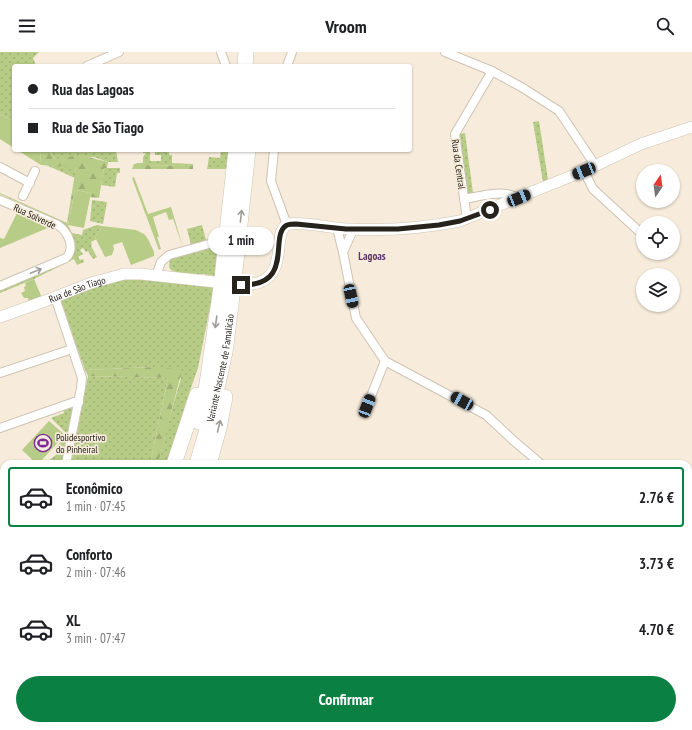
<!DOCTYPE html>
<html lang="pt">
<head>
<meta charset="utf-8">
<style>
	body { margin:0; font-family:"PT Sans Narrow",sans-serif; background:#f2f2f2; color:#202124; height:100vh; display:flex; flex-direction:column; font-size:15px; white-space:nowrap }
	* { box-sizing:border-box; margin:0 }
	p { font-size:13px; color:#757577 }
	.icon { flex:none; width:22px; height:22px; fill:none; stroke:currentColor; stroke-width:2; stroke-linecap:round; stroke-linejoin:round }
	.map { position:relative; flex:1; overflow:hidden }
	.sheet { position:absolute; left:0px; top:408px; width:692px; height:270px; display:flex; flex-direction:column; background:#fff; border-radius:12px 12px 0 0; box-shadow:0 1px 3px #0004 }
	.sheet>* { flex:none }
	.banner { position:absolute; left:12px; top:12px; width:400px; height:88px; border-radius:4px; box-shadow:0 1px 3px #0004; display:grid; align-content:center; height:88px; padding:0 16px; background:#fff }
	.needle { width:26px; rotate:13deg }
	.tools { position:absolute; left:636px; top:112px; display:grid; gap:8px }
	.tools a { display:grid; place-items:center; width:44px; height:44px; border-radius:50%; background:#fff; box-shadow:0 1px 3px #0004; font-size:20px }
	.end { position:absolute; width:18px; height:18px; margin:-9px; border:5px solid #26221c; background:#fff; box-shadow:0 0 0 2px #fff }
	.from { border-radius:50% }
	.bubble { position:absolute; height:28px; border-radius:14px; background:#fff; box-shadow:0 1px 3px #0004; font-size:13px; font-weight:800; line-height:28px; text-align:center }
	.car { position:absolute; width:12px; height:24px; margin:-12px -6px; border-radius:5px; box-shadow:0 0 3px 1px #0007; background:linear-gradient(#222 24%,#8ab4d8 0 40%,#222 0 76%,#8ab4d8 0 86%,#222 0) }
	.banner b { display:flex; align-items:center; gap:14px; height:38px; font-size:15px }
	.banner b+b { border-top:1px solid #e0e0e0 }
	.banner i { width:10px; height:10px; background:#202124 }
	ul { padding:7px 0 0; list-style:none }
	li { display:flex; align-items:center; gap:12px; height:60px; margin:0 8px 6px; padding:0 8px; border:2px solid transparent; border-radius:4px }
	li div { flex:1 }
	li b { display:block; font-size:15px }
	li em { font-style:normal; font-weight:800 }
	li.on { border-color:#0b8043 }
	li>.icon { width:36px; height:36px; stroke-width:1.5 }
	.button { display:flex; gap:8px; margin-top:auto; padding:8px 16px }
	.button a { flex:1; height:46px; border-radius:24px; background:#0b8043; color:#fff; font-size:16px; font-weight:800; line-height:46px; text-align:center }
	header { display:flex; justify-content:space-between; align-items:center; height:52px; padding:0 16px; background:#fff; font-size:18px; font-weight:800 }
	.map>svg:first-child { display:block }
	.industrial { fill:url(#industrial-grid) }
	.grass { fill:url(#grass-dots) }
	.forest { fill:url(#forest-firs) }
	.green { fill:#b7cc87 }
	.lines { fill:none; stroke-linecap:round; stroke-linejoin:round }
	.street-casing { stroke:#cec3b3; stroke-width:10 }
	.secondary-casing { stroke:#cec3b3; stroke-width:12 }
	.highway-casing { stroke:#cec3b3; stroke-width:16 }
	.street { stroke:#fff; stroke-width:8 }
	.secondary { stroke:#fff; stroke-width:11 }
	.highway { stroke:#fff; stroke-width:15 }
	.oneway { stroke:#9d9c99 }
	.route { stroke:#26221c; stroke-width:5 }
	.labels { text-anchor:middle; stroke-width:3.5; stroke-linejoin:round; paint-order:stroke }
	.street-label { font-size:10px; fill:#26221c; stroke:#f7ecdb }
	.poi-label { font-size:10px; fill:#26221c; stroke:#f7ecdb; text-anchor:start }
	.neighbourhood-label { font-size:11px; font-weight:bold; fill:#5f366c; stroke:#f7ecdb }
</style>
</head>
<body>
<header><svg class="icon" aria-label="menu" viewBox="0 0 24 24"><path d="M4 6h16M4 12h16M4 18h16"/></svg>Vroom<svg class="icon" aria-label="search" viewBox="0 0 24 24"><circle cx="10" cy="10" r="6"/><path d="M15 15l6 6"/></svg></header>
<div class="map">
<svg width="692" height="678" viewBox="0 0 692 678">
	<defs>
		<pattern id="industrial-grid" width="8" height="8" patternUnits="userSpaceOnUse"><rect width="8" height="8" fill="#eedec8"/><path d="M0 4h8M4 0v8" fill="none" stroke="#ccbeab"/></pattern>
		<pattern id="grass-dots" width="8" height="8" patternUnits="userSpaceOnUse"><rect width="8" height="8" fill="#b7cc87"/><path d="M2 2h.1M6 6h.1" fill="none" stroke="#9daf74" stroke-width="1.8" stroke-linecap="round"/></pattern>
		<pattern id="forest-firs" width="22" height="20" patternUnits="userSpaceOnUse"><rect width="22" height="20" fill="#b7cc87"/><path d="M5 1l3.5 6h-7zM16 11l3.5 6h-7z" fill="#9daf74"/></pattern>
	</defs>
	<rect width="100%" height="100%" fill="#f7ecdb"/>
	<g class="industrial">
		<path d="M3,600H4V674H33L30,678H0V615Z"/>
		<path d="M553,674H604L595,678H555Z"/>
	</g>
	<g class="grass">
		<path d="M0,0H39L33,6L36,14H14V68L0,63Z"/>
		<path d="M539,69L548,128L543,130L533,70Z"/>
		<path d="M465,81L473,141L466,142L457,82Z"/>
		<path d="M50,98H116L118,110H108L94,105L56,107L52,103Z"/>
		<path d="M143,98H150V109H161V103H155V98L169,99V103H172V111L193,112V114L143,113V105L146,101H143Z"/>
		<path d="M221,98H229L227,117H207L209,105L220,106Z"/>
		<path d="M46,113L76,114L75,126Z"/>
		<path d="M104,116H120V121H117L115,135L101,133Z"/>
		<path d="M0,141L67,171L72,181L82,183L83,178L97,173L102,174L95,185L97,187L91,190L92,193L91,194L97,205L93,207L88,199L86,200L83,196L80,198L83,202L78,205L80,208L83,207L84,210L77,213L74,207L34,227L0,241V239L42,221V219L73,199L57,168L0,142Z"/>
		<path d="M92,148L107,150L103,172L90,169Z"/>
		<path d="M202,173L206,188L191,193L187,177Z"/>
		<path d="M222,184L216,225C202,219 186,225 171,218L169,215L170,207L209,196L211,187Z"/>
		<path d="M133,227L214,235L198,316L186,350L169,412H158L167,375L181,326L154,315L85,318L61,250V247L118,228Z"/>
		<path d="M88,324L168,326L150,412H71Z"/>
		<path d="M71,356L73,357L62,412H45L59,400L55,396L66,384V381L51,366L64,361L63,358Z"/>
		<path d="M0,525L4,526V600H0Z"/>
	</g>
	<g class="forest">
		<path d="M40,98H50L52,103L56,107L80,103L108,110L107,116H104L99,146L90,145L91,141L75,138L68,173L67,171L76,115L41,113Z"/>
		<path d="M138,111H143V113L193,114V117H132L134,112Z"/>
		<path d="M154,315L182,318L158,412H150L168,326L88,324L85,318Z"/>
	</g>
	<g class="green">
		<path d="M0,63L14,68V96L0,87Z"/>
		<path d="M17,98H40L41,113Z"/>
		<path d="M134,125L148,162L171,155L183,195L173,167L169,168L166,160L153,165L159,185H157L161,197L159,198L132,126Z"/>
		<path d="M75,138L91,141L84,176L68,173Z"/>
		<path d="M18,159L50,175L0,196V186L4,187Z"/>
		<path d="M102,174L136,178L144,182L148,187L154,200V204L131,213L122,190L113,193L114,197L112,203L105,205L95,185Z"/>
		<path d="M34,227L42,246L29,251L28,246H24L21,241L25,239L24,235L26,234L25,231Z"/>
		<path d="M49,369L65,383L38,412H37L22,398Z"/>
	</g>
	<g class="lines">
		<defs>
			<g id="street">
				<path d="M221,0L226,14"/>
				<path d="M445,0L492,19L523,36L559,59L595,113"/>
				<path d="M87,14L119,0"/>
				<path d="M287,14L292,0"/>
				<path d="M274,98L271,129L287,173"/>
				<path d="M0,115L30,131"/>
				<path d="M584,119L593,137L643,183"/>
				<path d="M23,144L35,119"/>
				<path d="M464,147C481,144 503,137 519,146"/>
				<path d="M0,148L58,173C68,180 76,196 66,206L0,234"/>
				<path d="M467,167L455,82L492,19"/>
				<path d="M337,176L343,200"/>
				<path d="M353,178L343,200L356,266L385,309L486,363L514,389L541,412"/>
				<path d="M156,224L161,210L169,203L209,192"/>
				<path d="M55,245L82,326L81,336L66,412"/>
				<path d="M0,321L72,297"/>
				<path d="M367,354L385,309"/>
				<path d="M0,376L74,350H79"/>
				<path d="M0,444L4,446"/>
				<path d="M688,525H692"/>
				<path d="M688,625L692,623"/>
				<path d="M173,674L175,678"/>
				<path d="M284,678L288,674"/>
				<path d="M457,678L459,674"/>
				<path d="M488,678L492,674"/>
				<path d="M530,678L534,674"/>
				<path d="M604,678L611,674"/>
			</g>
			<g id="secondary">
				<path d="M241,233C296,234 268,178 289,172C303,169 334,177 350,177C387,179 424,176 460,169L584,119L641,92L692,75"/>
				<path id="s1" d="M0,265L45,249L91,231L124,222H141L215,230"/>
				<path d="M0,516H4"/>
				<path d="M358,674L359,678"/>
				<path d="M211,678L216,674"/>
			</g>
			<g id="highway">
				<path d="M245,14L246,0"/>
				<path d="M199,370L207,332L221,235L236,98"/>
				<path d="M174,412L197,343"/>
				<path id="s2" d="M197,412L210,368L225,300L234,228L248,98"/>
				<path d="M209,412L219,376L225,345"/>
				<path d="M40,678L42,674"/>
				<path d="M53,678L56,674"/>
				<path d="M78,678L80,674"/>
			</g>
		</defs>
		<use href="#street" class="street-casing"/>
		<use href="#secondary" class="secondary-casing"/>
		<use href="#highway" class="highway-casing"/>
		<use href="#street" class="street"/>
		<use href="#secondary" class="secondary"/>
		<use href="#highway" class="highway"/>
	</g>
	<defs><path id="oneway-shaft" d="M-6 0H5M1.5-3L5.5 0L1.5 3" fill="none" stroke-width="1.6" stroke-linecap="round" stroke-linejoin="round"/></defs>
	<g class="oneway">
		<use href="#oneway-shaft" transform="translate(241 164) rotate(-84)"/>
		<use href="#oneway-shaft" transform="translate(36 219) rotate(-22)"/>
		<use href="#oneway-shaft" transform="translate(216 270) rotate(98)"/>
		<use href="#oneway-shaft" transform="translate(219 374) rotate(-77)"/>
	</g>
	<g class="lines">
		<path class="route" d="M241,233C296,234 268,183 287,173C290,172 294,172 296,172L346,177H398L439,173L460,169L490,158"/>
	</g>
	<defs>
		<symbol id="stadium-ring" viewBox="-11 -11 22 22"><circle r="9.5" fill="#f7ecdb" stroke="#7e2897" stroke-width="1.5"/><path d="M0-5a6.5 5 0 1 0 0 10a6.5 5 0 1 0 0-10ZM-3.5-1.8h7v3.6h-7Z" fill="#7e2897"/></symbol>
	</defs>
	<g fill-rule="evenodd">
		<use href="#stadium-ring" x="33" y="381" width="20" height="20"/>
	</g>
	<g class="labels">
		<g class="street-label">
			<text transform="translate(459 112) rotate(82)" y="4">Rua da Central</text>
			<text transform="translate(35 164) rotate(25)" y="4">Rua Solverde</text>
			<text dy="4" stroke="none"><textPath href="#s1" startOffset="82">Rua de São Tiago</textPath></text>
			<text dy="4" stroke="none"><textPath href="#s2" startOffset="99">Variante Nascente de Famalicão</textPath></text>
		</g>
		<g class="poi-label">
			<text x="56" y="389">Polidesportivo<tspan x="56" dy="12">do Pinheiral</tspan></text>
		</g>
		<g class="neighbourhood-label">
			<text x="372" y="208">Lagoas</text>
		</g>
	</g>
</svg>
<div class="tools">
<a><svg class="needle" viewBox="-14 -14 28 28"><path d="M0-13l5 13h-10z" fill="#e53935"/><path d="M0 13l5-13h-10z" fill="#757577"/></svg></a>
<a><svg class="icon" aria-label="locate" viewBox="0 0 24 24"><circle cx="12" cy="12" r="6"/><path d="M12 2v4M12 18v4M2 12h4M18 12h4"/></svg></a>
<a><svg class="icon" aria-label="layers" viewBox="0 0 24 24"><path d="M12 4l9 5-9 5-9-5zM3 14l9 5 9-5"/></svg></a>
</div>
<i class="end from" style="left:490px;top:158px"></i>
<i class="end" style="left:241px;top:233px"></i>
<div class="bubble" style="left:208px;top:175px;width:66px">1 min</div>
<i class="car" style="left:584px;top:119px;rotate:248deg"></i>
<i class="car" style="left:519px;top:146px;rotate:68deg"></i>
<i class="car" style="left:351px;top:244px;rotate:168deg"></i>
<i class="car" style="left:462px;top:349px;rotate:299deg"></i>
<i class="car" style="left:367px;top:354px;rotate:21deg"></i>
<div class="banner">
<b><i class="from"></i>Rua das Lagoas</b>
<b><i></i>Rua de São Tiago</b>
</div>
<section class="sheet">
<ul>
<li class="on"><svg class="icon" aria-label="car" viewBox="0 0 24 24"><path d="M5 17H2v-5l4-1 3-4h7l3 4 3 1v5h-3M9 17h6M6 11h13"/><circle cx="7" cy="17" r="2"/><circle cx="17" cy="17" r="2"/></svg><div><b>Econômico</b><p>1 min · 07:45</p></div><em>2.76 €</em></li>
<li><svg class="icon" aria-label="car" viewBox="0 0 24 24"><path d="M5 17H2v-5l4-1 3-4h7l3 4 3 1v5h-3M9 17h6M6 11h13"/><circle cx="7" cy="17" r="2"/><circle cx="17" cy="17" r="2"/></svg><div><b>Conforto</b><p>2 min · 07:46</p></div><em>3.73 €</em></li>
<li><svg class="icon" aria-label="car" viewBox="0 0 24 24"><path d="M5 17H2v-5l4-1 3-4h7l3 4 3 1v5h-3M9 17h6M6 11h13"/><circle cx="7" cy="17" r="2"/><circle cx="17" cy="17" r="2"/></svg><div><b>XL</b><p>3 min · 07:47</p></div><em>4.70 €</em></li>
</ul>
<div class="button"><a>Confirmar</a></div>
</section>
</div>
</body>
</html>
